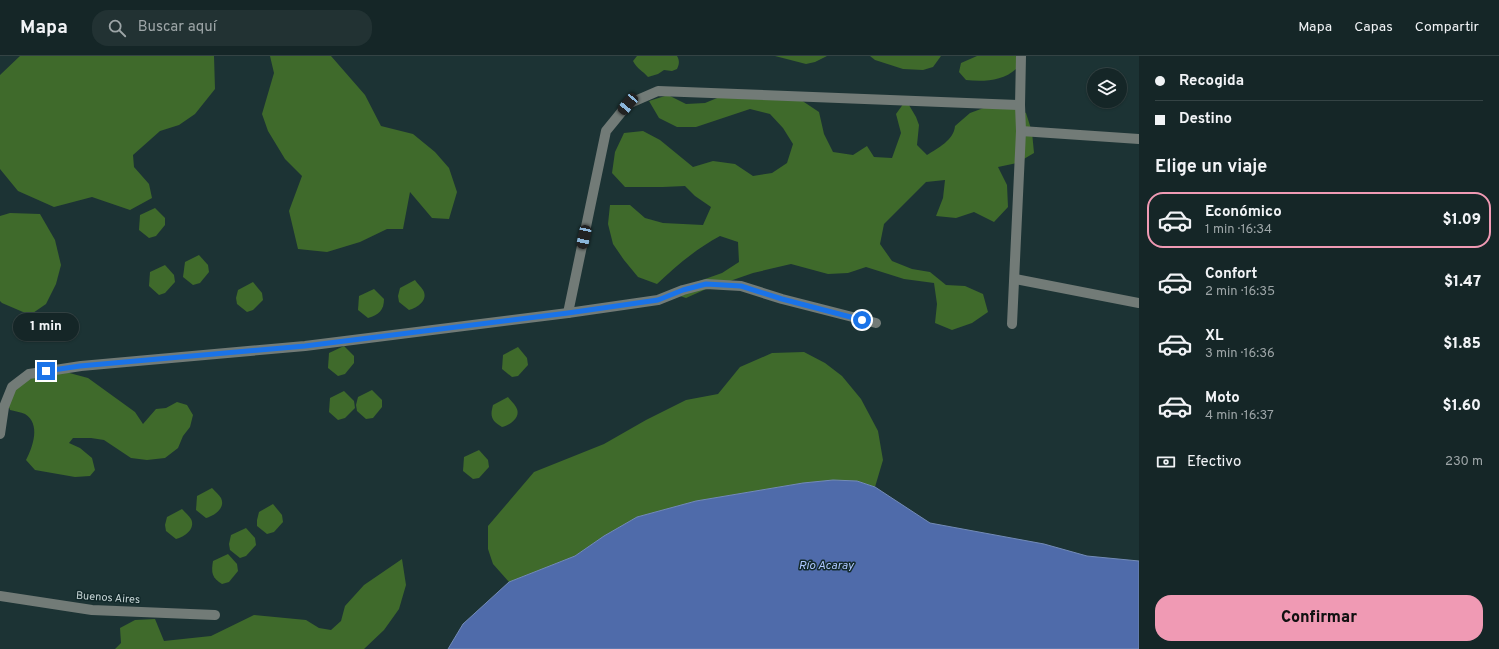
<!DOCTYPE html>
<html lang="es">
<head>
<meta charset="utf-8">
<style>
	body { margin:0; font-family:Overpass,sans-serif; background:#223233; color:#f1f3f6; height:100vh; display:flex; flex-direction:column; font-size:15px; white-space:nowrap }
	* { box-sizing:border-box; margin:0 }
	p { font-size:13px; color:#9da5a7 }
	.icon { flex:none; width:22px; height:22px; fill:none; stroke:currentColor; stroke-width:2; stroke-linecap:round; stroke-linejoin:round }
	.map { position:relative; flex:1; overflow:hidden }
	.details { display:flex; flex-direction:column; background:#152627; width:360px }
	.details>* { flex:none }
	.top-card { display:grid; align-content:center; height:88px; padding:0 16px; background:#152627 }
	.buttons { position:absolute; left:1087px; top:12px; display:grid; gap:8px }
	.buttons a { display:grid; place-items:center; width:40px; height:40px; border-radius:50%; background:#152627; box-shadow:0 1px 3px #0004,0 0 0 1px #344344; font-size:20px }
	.end { position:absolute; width:18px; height:18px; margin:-9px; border:5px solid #1a73e8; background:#fff; box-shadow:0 0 0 2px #fff }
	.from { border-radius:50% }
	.bubble { position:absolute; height:28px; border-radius:14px; background:#152627; box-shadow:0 1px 3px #0004,0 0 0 1px #344344; font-size:13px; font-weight:800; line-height:28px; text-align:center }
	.car { position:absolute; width:12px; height:24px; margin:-12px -6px; border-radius:5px; box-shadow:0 0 3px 1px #0007; background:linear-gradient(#222 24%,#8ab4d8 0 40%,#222 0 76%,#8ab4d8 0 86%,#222 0) }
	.top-card b { display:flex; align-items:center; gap:14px; height:38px; font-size:15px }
	.top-card b+b { border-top:1px solid #344344 }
	.top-card i { width:10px; height:10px; background:#f1f3f6 }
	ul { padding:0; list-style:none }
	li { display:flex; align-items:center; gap:12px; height:56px; margin:0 8px 6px; padding:0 8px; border:2px solid transparent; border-radius:16px }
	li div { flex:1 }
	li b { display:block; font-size:15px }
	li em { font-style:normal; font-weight:800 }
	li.active { border-color:#f09ab4 }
	li>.icon { width:36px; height:36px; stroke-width:1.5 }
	h2 { padding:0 16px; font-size:18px; line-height:48px }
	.pay { display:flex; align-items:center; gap:10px; height:44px; padding:0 16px; font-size:15px }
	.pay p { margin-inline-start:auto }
	.primary-button { display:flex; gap:8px; margin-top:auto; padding:8px 16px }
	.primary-button a { flex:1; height:46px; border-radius:16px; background:#f09ab4; color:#111; font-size:16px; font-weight:800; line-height:46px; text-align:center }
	header { display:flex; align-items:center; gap:24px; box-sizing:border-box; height:56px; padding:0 20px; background:#152627; border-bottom:1px solid #344344 }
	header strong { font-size:19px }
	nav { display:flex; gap:22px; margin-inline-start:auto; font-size:14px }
	.search { width:280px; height:36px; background:#223233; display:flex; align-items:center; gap:10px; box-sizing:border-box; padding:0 14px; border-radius:16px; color:#9da5a7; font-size:15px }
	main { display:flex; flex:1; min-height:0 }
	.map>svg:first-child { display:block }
	.forest { fill:#3f6a2b }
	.water { fill:#4f6baa; stroke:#738bb7 }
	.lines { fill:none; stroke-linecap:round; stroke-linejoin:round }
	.minor { stroke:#727b77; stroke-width:10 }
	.route { stroke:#1a73e8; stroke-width:5 }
	.labels { text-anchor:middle; stroke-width:3; stroke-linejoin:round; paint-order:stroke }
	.street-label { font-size:11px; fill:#c7d5d6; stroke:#12292a }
	.water-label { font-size:12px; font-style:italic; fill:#adc7fd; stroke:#12292a }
</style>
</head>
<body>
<header>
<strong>Mapa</strong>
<div class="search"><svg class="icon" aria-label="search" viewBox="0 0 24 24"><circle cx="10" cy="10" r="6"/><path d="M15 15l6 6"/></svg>Buscar aquí</div>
<nav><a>Mapa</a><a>Capas</a><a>Compartir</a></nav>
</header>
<main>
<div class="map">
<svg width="1139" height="593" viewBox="0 0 1139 593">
	<rect width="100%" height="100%" fill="#1c3334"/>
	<g class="forest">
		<path d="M20,0H214L215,33L195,58L179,69L160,75L133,99L134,111L149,128L152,142L130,154L92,141L54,151L18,135L0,113V19Z"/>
		<path d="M270,0H331L365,39L381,70L413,78L435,96L449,112L457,136L449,163L432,162L410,136L403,173H387L360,186L327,196L298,193L289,155L302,120L285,103L268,75L262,58L274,17Z"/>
		<path d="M637,0H677C680,5 679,9 677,13L672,15L664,14L658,18L648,21C643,15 637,13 633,5Z"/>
		<path d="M775,0H827L815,6L806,8Z"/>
		<path d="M870,0H941L933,11L923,14L903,13L875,4Z"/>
		<path d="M977,0H1026C1023,4 1020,9 1016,13C1003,25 983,26 966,24L959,16L961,7Z"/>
		<path d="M668,39L686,48L705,47L722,40L801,44L819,56L824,78L833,96L853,99L867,90L874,101L892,102L901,77L896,58L906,44L916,61L919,69L917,89L927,99C938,92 954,84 955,70L970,57L989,50L1008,48L1026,57L1032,76L1034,97L1017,107L998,111L1007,129L1008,151L994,166L974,156L956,162L936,160L943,142L945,124L926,126L884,168L880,188L892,205L912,213L930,216L946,229L965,230L983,238L988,256L972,267L952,274L935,267L937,248L934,227L904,223L866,211L848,217L828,218L791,208L753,217L704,234L686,242L668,236L722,217L739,206L738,186L720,180C696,193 676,210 657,228L638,221L624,204L613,188L608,168L610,149H630L645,162L663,167L703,169L711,151L695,140L685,130L663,131H625L612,117L615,96L624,77L643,75L660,84L693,111L713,105L735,108L753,120L772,117L787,107L793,88L783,72L770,58L750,53L696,71H677L659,62L649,45Z"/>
		<path d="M155,152L165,162V169L156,180L149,182L139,174L140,159Z"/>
		<path d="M10,157L40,158L55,184L61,209L56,228L46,248L30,259L2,247L0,245V160Z"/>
		<path d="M199,199L208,209L209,216L200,227L193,229L183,221L185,206Z"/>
		<path d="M165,209L174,219L175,226L165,237L159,239L149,230L150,216Z"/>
		<path d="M415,224C417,227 421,231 423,234C429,244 417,252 409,254L399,246L398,240L400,232Z"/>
		<path d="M253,226L262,237L263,244L253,254L247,256L237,248L236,242L238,234Z"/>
		<path d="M374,233L384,243C384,254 379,259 368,262L358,254L359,240Z"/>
		<path d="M344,290L354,300V307L345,318L338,320L328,312L329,297Z"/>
		<path d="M518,291L527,302L528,309L518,320L512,321L502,313L503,299Z"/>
		<path d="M804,296L825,307L842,320L861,343L878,375L883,404L875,431L857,425L833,424L803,427L696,445L637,461L604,480L575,500L509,526L493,508L488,493V470L534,416L604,388L646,364L686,344L718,338L740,311L772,297Z"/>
		<path d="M62,315L88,322L135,356L143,368L156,353L166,352L177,346L187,349L193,359L190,371L183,380L178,392L165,402L147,404L131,402L104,384L91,382H73L69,387L80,392L92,402L95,414L90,420L75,421L35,414L26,404C33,391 41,368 25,358C21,356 14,355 10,354L5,339L22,323L47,321Z"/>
		<path d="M372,334L382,344V351L373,362L366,363L357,355L356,349L358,341Z"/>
		<path d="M344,335L354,345L355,352L345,362L338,364L329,356L330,342Z"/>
		<path d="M508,341C510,344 514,347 516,351C522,361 510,369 502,371C491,365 490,360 493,349Z"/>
		<path d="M479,394L488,404L489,411L479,422L473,423L463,415L464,401Z"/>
		<path d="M212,432C215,435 219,439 221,442C226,452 214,460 206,462L196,454L197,440Z"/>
		<path d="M273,448L282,459L283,466L274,476L267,478L257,470V464L259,456Z"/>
		<path d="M182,453C185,456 189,460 191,463C196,473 184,481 176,483L166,475L165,469L167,461Z"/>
		<path d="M246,472L255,482L256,489L246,500L240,502L230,494L229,488L231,479Z"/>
		<path d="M228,498L237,508L238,515L229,526L222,528C212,522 211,517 213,505Z"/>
		<path d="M402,503L406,529L399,553L384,574L364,593H115L121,587L120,572L135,564L155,563L164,585L211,580L254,559L306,564L319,572L331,574L341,565L345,550L364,529Z"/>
	</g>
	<path class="water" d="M833,424L857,425L875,431L930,467L1044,488L1087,500L1139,505V593H448L463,568L509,526L575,500L604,480L637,461L696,445L803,427Z"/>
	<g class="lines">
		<g class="minor">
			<path d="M1021,75L1139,83"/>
			<path d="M1015,223L1139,247"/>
			<path d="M568,257L606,75L628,48L658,35L1020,49"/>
			<path d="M1012,268L1021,75L1020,49L1021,0"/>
			<path d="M0,378L4,351L12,331L29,318L81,310L305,290L568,257L658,244L683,234L706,228L741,230L782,243L876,267"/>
			<path d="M0,540L92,554L215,559"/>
		</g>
	</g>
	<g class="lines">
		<path class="route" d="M46,315L80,310L305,290L568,257L658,244L683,234L706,228L741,230L782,243L862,264"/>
	</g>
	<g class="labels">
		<g class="street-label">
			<text transform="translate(108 541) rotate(4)" y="4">Buenos Aires</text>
		</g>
		<g class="water-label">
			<text x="826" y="513">Río Acaray</text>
		</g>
	</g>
</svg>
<div class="buttons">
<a><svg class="icon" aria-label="layers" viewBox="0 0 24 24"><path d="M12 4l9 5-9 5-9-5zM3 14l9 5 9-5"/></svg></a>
</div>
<i class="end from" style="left:862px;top:264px"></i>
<i class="end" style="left:46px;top:315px"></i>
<div class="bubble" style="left:13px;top:257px;width:66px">1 min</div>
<i class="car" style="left:628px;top:48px;rotate:220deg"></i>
<i class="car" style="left:584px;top:181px;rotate:192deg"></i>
</div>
<section class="details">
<div class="top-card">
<b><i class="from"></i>Recogida</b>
<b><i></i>Destino</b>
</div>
<h2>Elige un viaje</h2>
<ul>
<li class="active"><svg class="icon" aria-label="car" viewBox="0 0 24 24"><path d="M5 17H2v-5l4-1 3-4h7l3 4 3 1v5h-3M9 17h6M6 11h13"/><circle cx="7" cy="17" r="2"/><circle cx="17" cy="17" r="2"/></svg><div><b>Económico</b><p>1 min · 16:34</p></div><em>$1.09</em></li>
<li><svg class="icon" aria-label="car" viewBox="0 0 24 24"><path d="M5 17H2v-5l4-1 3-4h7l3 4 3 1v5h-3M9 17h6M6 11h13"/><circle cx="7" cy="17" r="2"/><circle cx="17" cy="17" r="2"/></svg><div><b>Confort</b><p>2 min · 16:35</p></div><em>$1.47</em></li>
<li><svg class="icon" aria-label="car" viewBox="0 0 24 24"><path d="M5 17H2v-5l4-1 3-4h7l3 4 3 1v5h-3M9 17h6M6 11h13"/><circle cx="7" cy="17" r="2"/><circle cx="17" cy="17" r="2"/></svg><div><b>XL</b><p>3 min · 16:36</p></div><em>$1.85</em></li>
<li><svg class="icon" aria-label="car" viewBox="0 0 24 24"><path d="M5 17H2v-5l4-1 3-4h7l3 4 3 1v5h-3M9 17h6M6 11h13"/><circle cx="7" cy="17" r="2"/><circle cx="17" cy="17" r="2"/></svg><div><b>Moto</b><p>4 min · 16:37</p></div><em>$1.60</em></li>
</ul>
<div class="pay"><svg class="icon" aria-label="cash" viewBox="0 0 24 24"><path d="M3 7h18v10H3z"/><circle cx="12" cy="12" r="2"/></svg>Efectivo<p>230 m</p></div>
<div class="primary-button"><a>Confirmar</a></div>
</section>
</main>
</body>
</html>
